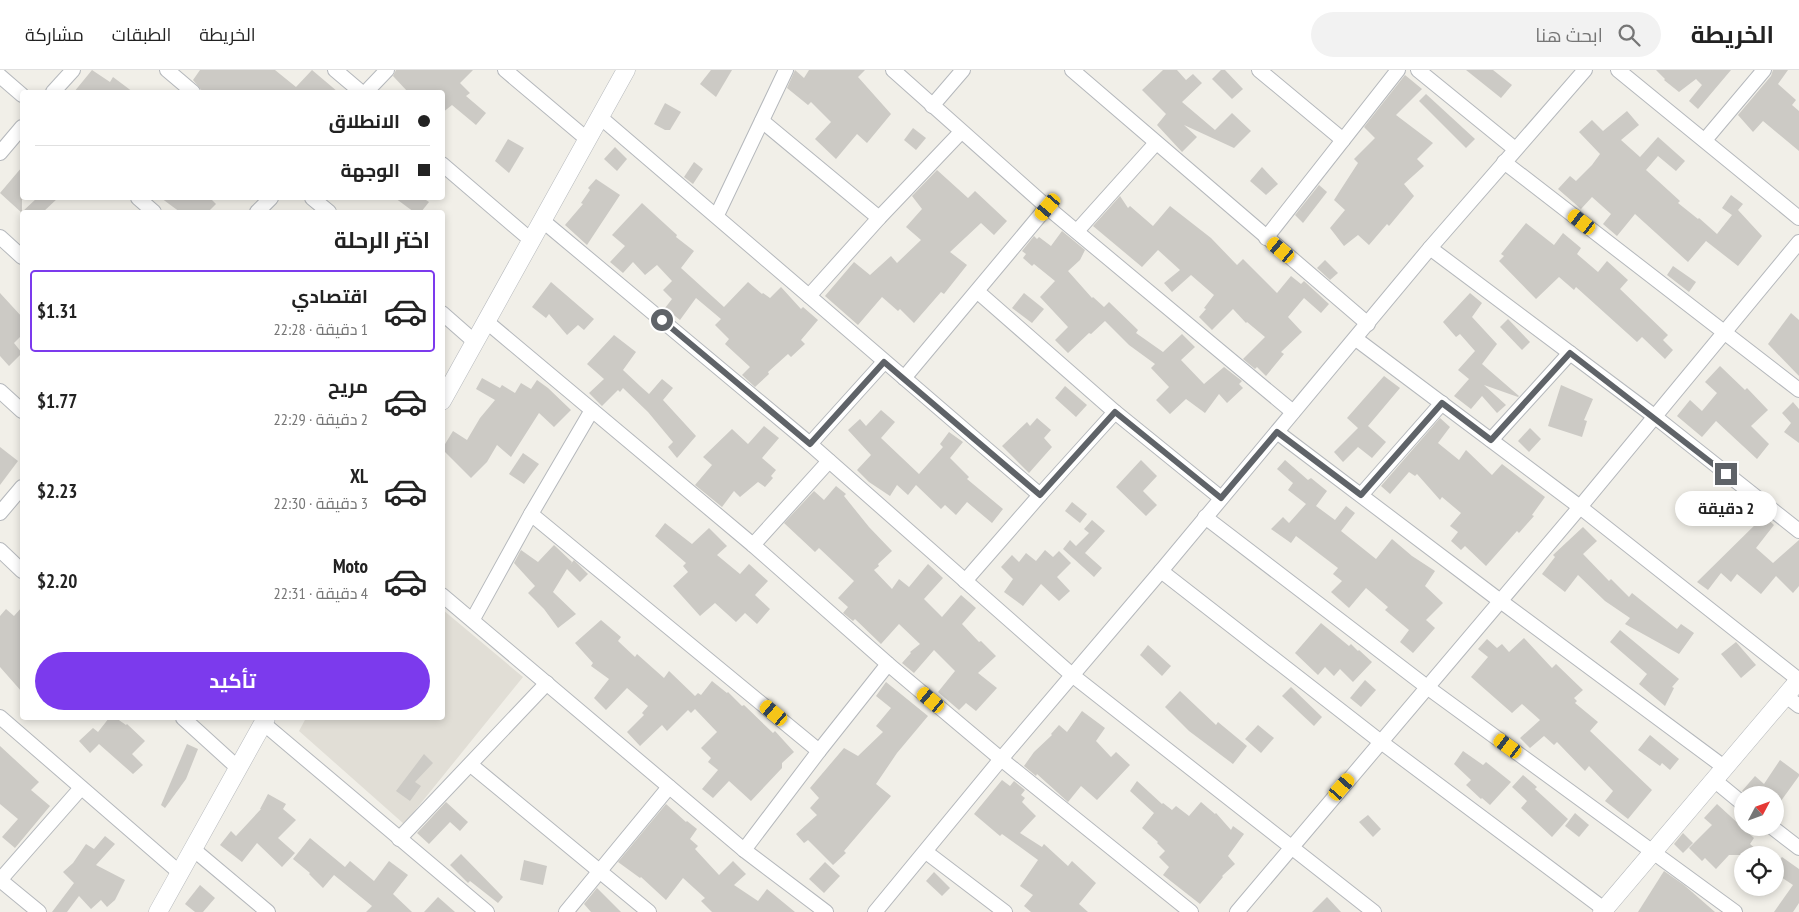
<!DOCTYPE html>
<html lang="ar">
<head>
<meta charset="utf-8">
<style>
	body { margin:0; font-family:"PT Sans Narrow",Cairo,sans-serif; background:#f2f2f2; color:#222; direction:rtl; height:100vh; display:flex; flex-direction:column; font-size:19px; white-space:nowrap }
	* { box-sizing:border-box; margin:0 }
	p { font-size:16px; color:#767676 }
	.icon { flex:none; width:28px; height:28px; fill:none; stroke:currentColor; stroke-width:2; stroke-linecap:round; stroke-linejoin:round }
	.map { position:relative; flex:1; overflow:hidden; direction:ltr }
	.panel { position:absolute; left:20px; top:140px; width:425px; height:510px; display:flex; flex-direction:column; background:#fff; border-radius:5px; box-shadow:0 2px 8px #0003; direction:rtl }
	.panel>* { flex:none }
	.guide { position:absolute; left:20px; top:20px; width:425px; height:110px; border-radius:5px; box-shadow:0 2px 8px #0003; direction:rtl; display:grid; align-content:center; height:110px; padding:0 15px; background:#fff }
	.needle { width:32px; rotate:49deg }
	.tools { position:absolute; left:1734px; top:716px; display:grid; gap:10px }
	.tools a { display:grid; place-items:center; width:50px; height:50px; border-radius:50%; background:#fff; box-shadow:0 2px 8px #0003; font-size:25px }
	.end { position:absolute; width:22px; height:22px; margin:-11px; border:6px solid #5f6368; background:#fff; box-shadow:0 0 0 2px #fff }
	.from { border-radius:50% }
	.bubble { position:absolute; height:35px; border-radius:18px; background:#fff; box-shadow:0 2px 8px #0003; font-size:16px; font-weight:700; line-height:35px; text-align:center; direction:rtl }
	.car { position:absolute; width:15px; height:30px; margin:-15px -8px; border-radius:6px; box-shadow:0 0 4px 1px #0007; background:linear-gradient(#f5c518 24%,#345 0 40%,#f5c518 0 76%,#345 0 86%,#f5c518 0) }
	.guide b { display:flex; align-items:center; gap:18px; height:48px; font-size:19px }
	.guide b+b { border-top:1px solid #e0e0e0 }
	.guide i { width:12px; height:12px; background:#222 }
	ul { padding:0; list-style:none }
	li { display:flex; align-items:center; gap:15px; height:82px; margin:0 10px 8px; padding:0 5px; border:2px solid transparent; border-radius:5px }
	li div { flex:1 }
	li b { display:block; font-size:19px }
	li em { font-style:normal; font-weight:700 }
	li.active { border-color:#7c3aed }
	li>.icon { width:45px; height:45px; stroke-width:1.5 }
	h2 { padding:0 15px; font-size:22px; line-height:60px }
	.cta { display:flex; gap:10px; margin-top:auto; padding:10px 15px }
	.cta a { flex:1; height:58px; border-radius:30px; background:#7c3aed; color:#fff; font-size:20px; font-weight:700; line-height:58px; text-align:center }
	header { display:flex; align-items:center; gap:30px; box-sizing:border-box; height:70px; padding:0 25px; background:#fff; border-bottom:1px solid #e0e0e0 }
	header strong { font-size:24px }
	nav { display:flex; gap:28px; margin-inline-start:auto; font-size:18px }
	.search { width:350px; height:45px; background:#f2f2f2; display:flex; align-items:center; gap:12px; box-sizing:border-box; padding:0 18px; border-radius:28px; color:#767676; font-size:19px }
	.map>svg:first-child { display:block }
	.education { fill:#e1ded6 }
	.building { fill:#cccac5 }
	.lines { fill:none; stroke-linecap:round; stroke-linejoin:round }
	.minor-casing { stroke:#b5b8bc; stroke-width:16 }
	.tertiary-casing { stroke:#b5b8bc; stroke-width:19 }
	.minor { stroke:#fff; stroke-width:14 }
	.tertiary { stroke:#fff; stroke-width:18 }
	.route { stroke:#5f6368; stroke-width:6 }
</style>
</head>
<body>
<header>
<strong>الخريطة</strong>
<div class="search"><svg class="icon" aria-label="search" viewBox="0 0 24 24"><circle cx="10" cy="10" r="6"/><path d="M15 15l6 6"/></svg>ابحث هنا</div>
<nav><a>الخريطة</a><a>الطبقات</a><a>مشاركة</a></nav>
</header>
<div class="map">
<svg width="1799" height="842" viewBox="0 0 1799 842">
	<rect width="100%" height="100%" fill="#f1efe8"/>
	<path class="education" d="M443,540L523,607L404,754L299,661L306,648H442Z"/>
	<g class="building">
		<path d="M92,0L110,12L113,7L133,22H74Z"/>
		<path d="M200,0H275L296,17L312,0L338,22H203L193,10Z"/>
		<path d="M396,0H473L460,13L470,23L466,26L486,43L476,55L452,35L442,43V22H408L393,6Z"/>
		<path d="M711,0H732L716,27L700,14Z"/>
		<path d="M795,0L804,8L809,0H865L858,7L891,44L867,73L857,64L836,89L815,69L831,52L811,32L808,35L787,18Z"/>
		<path d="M1163,0H1177L1186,10L1193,4L1202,13L1182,32L1215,60L1232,43L1251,61L1234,78L1184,55L1197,67L1182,82L1157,55L1166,44L1142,20Z"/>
		<path d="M1221,0H1225L1243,19L1232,29L1212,9Z"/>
		<path d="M1466,0H1493L1512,15L1501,28Z"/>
		<path d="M1656,0H1731L1698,39L1689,31L1702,15L1696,9L1679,22L1664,10L1665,9Z"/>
		<path d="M1773,0H1788L1778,14L1796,30L1792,35L1799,41V81L1763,51L1753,62L1738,45L1771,6Z"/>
		<path d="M1405,5L1422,19L1396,45L1433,73L1417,89L1424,96L1404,114L1414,126L1389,156L1387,154L1369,175L1358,165L1344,176L1330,158L1345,140L1334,130L1358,93L1354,89L1375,68L1364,57Z"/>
		<path d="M1426,24L1475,69L1466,78L1419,31Z"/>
		<path d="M665,33L681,42L670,60H665L654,54Z"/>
		<path d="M1627,41L1639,55L1621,70L1640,87L1658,67L1685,91L1676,101L1658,86L1646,100L1680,131L1678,133L1698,149L1699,148L1717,164L1732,145L1722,138L1731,125L1743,134L1738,140L1762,166L1738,196L1706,171L1688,192L1635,144L1617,166L1603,154L1611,144L1592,127L1581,139L1558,119L1570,106L1576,111L1592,95L1600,84L1579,62L1592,50L1603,61Z"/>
		<path d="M913,58L926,68L916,80L904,70Z"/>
		<path d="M508,69L524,78L509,103L495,91Z"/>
		<path d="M615,77L627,89L617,101L604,89Z"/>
		<path d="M694,92L703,99L693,114L684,107Z"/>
		<path d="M22,97V142L37,128H58L43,142L22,143L0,123Z"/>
		<path d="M1262,97L1278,114L1266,125L1250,111Z"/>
		<path d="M937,100L968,128L975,121L1007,151L994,165L981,153L950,182L967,195L944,224L941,222L914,253L900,239L898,241L882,227L858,255L825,226L854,192L870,205L891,186L897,193L921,170L906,157L922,139L912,126Z"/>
		<path d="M596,109L620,125L587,175L565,155L583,134L581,133L590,120L588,118Z"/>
		<path d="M1319,115L1327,122L1303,153L1295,145Z"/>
		<path d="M1120,126L1128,138L1130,136L1153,156L1170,136L1211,168L1237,195L1243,189L1277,223L1291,206L1301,214L1304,211L1329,234L1321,243L1304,228L1288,247L1302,262L1281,282L1284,284L1266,306L1257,297L1255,299L1243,289L1265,267L1247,252L1246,253L1233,239L1212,260L1199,247L1206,239L1204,238L1214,225L1191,205L1172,222L1164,213L1180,200L1158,180L1142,197L1093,156Z"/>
		<path d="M161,128H210L216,134L208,142H180Z"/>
		<path d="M395,128H423L429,132L421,142H414Z"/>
		<path d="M642,133L677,165L676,167L694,181L681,198L724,237L748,212L762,224L763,223L770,228L781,217L801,239L803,237L818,250L801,270L805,274L791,287L788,284L768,302L769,304L755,317L742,305L750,297L725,274L729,269L715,255L721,249L696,228L680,250L665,238L672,229L663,220L672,211L657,195L645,205L633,192L623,203L610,192L625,176L612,165Z"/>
		<path d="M1526,153L1554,175L1563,163L1581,178L1577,184L1598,202L1607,191L1628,210L1620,219L1668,265L1663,270L1673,280L1665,289L1642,267L1637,272L1576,217L1574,220L1559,207L1536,229L1499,191L1504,186L1501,184Z"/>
		<path d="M1062,161L1085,180L1080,190L1068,201L1092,228L1093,227L1104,237L1109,232L1138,260L1136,263L1163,282L1182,264L1195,277L1181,290L1204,314L1224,297L1242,311L1239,314L1243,318L1227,333L1219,324L1205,343L1186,329L1170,344L1156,330L1169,317L1151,298L1155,294L1129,275L1105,251L1091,264L1089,263L1068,283L1055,270L1068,257L1040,227L1055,211L1034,194L1032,196L1023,188L1026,184L1022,181L1034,166L1037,169L1039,167L1051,176Z"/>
		<path d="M1325,190L1338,203L1330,210L1317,198Z"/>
		<path d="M1673,196L1696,212L1689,222L1667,205Z"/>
		<path d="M551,212L594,249L584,260L578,255L567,265L549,244L546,248L532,237Z"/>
		<path d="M0,223L22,247V265L14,273L22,283L9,296L0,286Z"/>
		<path d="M1024,223L1044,239L1032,253L1012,238Z"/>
		<path d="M1470,223L1482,233L1472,247L1497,274L1482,294L1519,326L1518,327L1484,315L1506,335L1497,343L1482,326L1471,339L1454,326L1469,309L1458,300L1475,281L1460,264L1456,267L1443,252Z"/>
		<path d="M1791,243L1799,250V306L1768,274Z"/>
		<path d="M1508,249L1530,272L1522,280L1500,257Z"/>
		<path d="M614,265L636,282L623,300L640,316L649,324L662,309L673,318L663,330L696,366L677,388L668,377L673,372L648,342L623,318L620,322L618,320L602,336L589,323L604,309L587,294Z"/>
		<path d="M1720,296L1745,320L1747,318L1768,340L1751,356L1769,374L1757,389L1716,351L1702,367L1677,346L1690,330L1702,341L1717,323L1705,312Z"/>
		<path d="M1384,306L1400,318L1368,356L1386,372L1372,388L1358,377L1343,392L1334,382L1358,358L1347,348Z"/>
		<path d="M482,308L500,318L502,315L515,323L521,313L531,319L537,310L548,318L571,340L554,357L539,343L511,387L497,375L487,392L471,408L442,379L453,361L467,370L480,348L495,330L476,319Z"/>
		<path d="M1561,315L1593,329L1584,350L1587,351L1582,367L1548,356Z"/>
		<path d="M1065,316L1087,335L1076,347L1055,328Z"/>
		<path d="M1793,332L1799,339V373L1784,362L1791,353L1782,343Z"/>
		<path d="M881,340L895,352L881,368L919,404L943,377L940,374L949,362L963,372L950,388L969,407L967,409L1003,439L992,453L967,432L956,445L945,435L941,439L916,415L908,425L897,415L890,426L869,412L857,400L871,385L848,360L860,349L866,356Z"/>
		<path d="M1037,348L1051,360L1044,368L1052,377L1029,403L1002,376L1027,352L1030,356Z"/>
		<path d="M1440,348L1450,357L1438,373L1459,390L1466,380L1492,405L1502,394L1545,427L1532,445L1534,446L1519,463L1517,461L1486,496L1465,476L1461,480L1451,471L1458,462L1450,456L1461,443L1442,427L1440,430L1417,404L1415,406L1409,402L1390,424L1381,416Z"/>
		<path d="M764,356L779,368L762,388L776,400L771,406L773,408L765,417L758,412L740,427L734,421L722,437L695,415L712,395L703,387L732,359L748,374Z"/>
		<path d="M1530,358L1541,369L1529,382L1518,371Z"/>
		<path d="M0,377L18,391L0,415Z"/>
		<path d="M523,383L539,394L524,414L509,404Z"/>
		<path d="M1141,390L1157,406L1143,421L1157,435L1146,446L1116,417Z"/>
		<path d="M1285,390L1308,410L1311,408L1327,421L1316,436L1335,450L1346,436L1355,443L1341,461L1376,489L1392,469L1412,486L1435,501L1425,516L1443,533L1426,550L1435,558L1413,583L1400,572L1409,560L1385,540L1388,537L1366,518L1349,538L1331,522L1342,511L1333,504L1338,498L1296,466L1291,473L1271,459L1283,447L1289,453L1306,434L1288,420L1293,413L1277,399Z"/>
		<path d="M836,416L846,424L844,426L869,457L892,481L878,494L879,496L874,500L892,519L899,509L909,517L928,494L943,508L924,529L942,547L961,525L976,538L962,554L979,572L981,571L996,586L978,603L997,618L976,641L966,633L959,640L938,622L955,601L934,580L914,603L902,593L911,583L910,582L920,574L899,554L881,574L855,549L853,551L843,543L848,537L838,528L854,511L819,478L815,482L784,453L814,421L824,430Z"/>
		<path d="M1734,424L1744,434L1736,442L1726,433Z"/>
		<path d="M1072,432L1087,444L1080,453L1065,441Z"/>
		<path d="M1764,446L1774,455L1756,478L1773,493L1799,470V516L1793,523L1776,506L1761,524L1737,504L1731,512L1721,503L1708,520L1697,512Z"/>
		<path d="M1092,450L1105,461L1085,483L1102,498L1094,507L1063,479L1070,470L1076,476L1089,463L1084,459Z"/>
		<path d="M665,453L692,474L709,458L727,476L717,485L740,504L749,494L768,511L755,525L770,539L757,554L745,543L736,552L715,533L700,546L673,516L688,502L683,496L686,493L655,466Z"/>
		<path d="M1583,457L1597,471L1583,484L1609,511L1611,509L1629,527L1632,523L1677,559L1681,554L1694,563L1679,584L1625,554L1630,548L1605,531L1578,505L1565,522L1542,504L1555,487L1553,485Z"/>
		<path d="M554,475L572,492L570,495L574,490L588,504L580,512L567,499L553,522L576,544L558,558L544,539L528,523L535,516L514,493L521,480L538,492Z"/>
		<path d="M1045,480L1053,487L1059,481L1071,493L1057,507L1070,521L1059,531L1041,514L1023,536L1004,522L1013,509L1001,497L1012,485L1019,492L1026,483L1036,491Z"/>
		<path d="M22,537V622L0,597V546L6,539L14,546Z"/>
		<path d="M601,550L621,567L618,571L635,587L637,584L664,608L669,601L695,626L698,623L701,625L712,611L727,623L728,622L742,636L744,635L773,663L775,661L794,682L782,693V698L751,731L729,711L713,728L702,719L718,700L708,692L711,688L701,678L717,662L695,639L691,643L688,640L667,661L662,655L640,676L627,662L644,645L642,643L648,636L627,618L606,640L594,628L609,609L591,596L593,593L575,573Z"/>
		<path d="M1321,553L1349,576L1351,574L1358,581L1359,580L1372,592L1353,612L1340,599L1334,606L1325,597L1318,605L1295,583Z"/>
		<path d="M1620,560L1679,609L1672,617L1674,618L1665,636L1639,614L1647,604L1610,572Z"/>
		<path d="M1524,568L1552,598L1556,594L1583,620L1574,628L1577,631L1575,633L1598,652L1590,661L1652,720L1628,749L1605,731L1613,721L1589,696L1585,701L1557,672L1554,675L1544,666L1530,678L1520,668L1540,650L1522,634L1512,643L1471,607L1488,587L1478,579L1487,569L1497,578L1502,574L1509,582Z"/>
		<path d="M1736,572L1756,595L1741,608L1721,584Z"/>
		<path d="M1148,575L1171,596L1162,606L1140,585Z"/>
		<path d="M1365,610L1376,620L1361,637L1350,628Z"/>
		<path d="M886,612L928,646L897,683L876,714L891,726L844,781L846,783L833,795L808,770L804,773L796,764L817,745L810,738L819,728L810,718L844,678L858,686L883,662L876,656L891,638L876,626Z"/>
		<path d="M1291,617L1322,647L1314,656L1282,626Z"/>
		<path d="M1180,621L1216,655L1218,652L1247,676L1233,694L1189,661L1165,637Z"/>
		<path d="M1082,641L1105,658L1096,671L1111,687L1116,682L1130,695L1097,730L1081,716L1068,732L1037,704L1036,706L1024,696L1034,682L1052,665L1051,664L1059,655L1067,662Z"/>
		<path d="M109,648H116L126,655L127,654L145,671L132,684L143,695L133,704L99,674L90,683L79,671L93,658L98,662Z"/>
		<path d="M1258,655L1274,668L1261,683L1245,669Z"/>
		<path d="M1650,665L1679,689L1670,700L1662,693L1660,696L1638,680Z"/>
		<path d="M187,674L198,679L186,709L165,738L161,735Z"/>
		<path d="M0,676L39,712L31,720L50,736L15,778L2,767L18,749L0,734Z"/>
		<path d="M1463,681L1483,695L1486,692L1511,712L1490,735L1482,728L1481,729L1466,715L1471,710L1454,694Z"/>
		<path d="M424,684L433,693L415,712L421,716L410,731L396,721Z"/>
		<path d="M1780,690L1799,704V706L1775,739V725H1746L1742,721L1755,706L1764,714Z"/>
		<path d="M1523,705L1537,717L1535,719L1568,749L1552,767L1521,738L1527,731L1512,717Z"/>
		<path d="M1002,710L1010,716L1014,711L1025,720L1021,725L1025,728L1022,732L1036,746L1020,763L1042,777L1044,774L1068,796L1072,791L1096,813L1079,834L1088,842H1031L1024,836L1033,825L1020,816L1038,790L1002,764L1000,766L974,744Z"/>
		<path d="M1137,711L1162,734L1163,733L1172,740L1176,736L1189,746L1201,732L1215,744L1216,743L1231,760L1233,756L1244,764L1228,786L1235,794L1222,806L1223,807L1200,834L1163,805L1169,797L1159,787L1165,781L1157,773L1158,772L1142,758L1154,743L1130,721Z"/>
		<path d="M268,724L286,734L283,739L296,750L278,768L295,783L282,797L257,773L242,792L220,775L231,761L236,766L261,739H260Z"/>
		<path d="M446,732L468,752L460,761L450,752L429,774L417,763Z"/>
		<path d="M666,734L686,752L687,751L697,759L690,769L698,776L695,779L719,805L733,791L746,804L734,815L758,831L767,819L795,842H712L701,831L705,828L683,808L666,830L641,807L640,808L618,792Z"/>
		<path d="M1717,734L1754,768L1750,774L1763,785H1729L1716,799L1705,788L1702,791L1689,778L1712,755L1704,748Z"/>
		<path d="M1575,743L1589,755L1579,767L1565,756Z"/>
		<path d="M1368,745L1381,759L1373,767L1359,752Z"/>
		<path d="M1683,763L1693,773L1683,783L1674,774Z"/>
		<path d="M105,766L115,774L96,795L125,810L115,830L107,837L101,830L91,839L79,826L67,842H52L74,813L63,802L73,793L86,774L94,779Z"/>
		<path d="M310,768L345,797L350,791L374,811L389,791L408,805L393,824L412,842H366L372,836L334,805L323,818L309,804L310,803L293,789Z"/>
		<path d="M461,784L503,827L498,833L470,811L468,813L450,795Z"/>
		<path d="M1775,785L1780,789L1782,787L1799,799V833L1793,842H1774L1793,815L1775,803Z"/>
		<path d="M524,790L547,796L543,815L520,810Z"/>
		<path d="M825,792L840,806L824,823L809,809Z"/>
		<path d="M1664,801L1684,815L1715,842H1638Z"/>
		<path d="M934,802L950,818L942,826L926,811Z"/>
		<path d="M200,815L215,828L203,842H195L185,834Z"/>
		<path d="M597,818L621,842H591L584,834Z"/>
		<path d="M438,827L455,842H424Z"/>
		<path d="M1327,827L1341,842H1312Z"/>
	</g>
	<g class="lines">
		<defs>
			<g id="minor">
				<path d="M167,0L193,22"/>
				<path d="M335,0L361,22"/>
				<path d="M505,0L588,70"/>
				<path d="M893,0L1047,137L1293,342"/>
				<path d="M1072,0L1368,254"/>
				<path d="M1259,0L1343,70"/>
				<path d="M1418,0L1515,79"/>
				<path d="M1618,0L1799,148"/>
				<path d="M0,6L22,25"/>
				<path d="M53,22L73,0"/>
				<path d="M366,22L387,0"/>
				<path d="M932,36L963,0"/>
				<path d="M600,47L809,226L879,148L961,62"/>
				<path d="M762,51L879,148"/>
				<path d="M1705,70L1764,0"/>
				<path d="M0,83L22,57"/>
				<path d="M1504,92L1799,320"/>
				<path d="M442,94L532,171"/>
				<path d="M138,128L154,142"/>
				<path d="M312,128L329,142"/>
				<path d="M257,142L271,128"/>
				<path d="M717,145L786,0"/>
				<path d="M543,151L810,374L1072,605L1374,842"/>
				<path d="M1077,161L1156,73"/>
				<path d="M0,167L22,187"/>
				<path d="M1266,168L1398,0"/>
				<path d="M1430,178L1654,346L1799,461"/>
				<path d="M978,222L1115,342"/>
				<path d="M809,226L1040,425L1115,342L1221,428"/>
				<path d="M442,243L475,272"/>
				<path d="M487,252L753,475L888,594L1001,689L1191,842"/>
				<path d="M1356,269L1580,437L1799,610"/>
				<path d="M904,308L1047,137"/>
				<path d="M0,321L22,341"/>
				<path d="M1277,362L1499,530L1724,697"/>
				<path d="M1491,370L1570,283"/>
				<path d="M810,374L884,292"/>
				<path d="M1361,425L1442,333"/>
				<path d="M0,443L22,417"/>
				<path d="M531,444L819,681L744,780"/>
				<path d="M1205,447L1427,617L1735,842"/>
				<path d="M753,475L829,391"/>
				<path d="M0,480L22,501"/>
				<path d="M1161,501L1381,672L1604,839"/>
				<path d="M965,511L1040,425"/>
				<path d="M442,525L744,780L826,842"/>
				<path d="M473,549L531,444L592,340"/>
				<path d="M1786,626L1799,636"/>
				<path d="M0,647L180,803"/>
				<path d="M183,648L238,698"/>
				<path d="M263,653L487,842"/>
				<path d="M819,681L888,594"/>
				<path d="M471,695L649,842"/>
				<path d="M1714,710L1742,733"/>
				<path d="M1773,758L1799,778"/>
				<path d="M399,769L547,613"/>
				<path d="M193,779L268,842"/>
				<path d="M926,782L1005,842"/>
				<path d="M0,810L81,718"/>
				<path d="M0,810L39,842"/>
				<path d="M566,842L669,717"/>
				<path d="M875,842L1001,689L1161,501L1430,178L1585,0"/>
				<path d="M1237,842L1580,437L1799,172"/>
			</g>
			<g id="tertiary">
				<path d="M442,331L626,0"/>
				<path d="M158,842L266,648"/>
				<path d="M1602,842L1799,610"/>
			</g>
		</defs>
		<use href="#minor" class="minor-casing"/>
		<use href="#tertiary" class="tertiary-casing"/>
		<use href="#minor" class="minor"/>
		<use href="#tertiary" class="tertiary"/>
	</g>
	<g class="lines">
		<path class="route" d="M662,250L810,374L884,292L1040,425L1115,342L1221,428L1277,362L1361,425L1442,333L1491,370L1570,283L1726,404"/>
	</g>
</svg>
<div class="tools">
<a><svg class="needle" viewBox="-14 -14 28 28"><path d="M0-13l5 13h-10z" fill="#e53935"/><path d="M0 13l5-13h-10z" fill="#767676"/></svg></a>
<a><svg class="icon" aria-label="locate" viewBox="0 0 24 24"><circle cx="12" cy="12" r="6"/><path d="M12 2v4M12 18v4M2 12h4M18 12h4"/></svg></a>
</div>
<i class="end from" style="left:662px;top:250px"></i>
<i class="end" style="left:1726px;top:404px"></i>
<div class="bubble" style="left:1675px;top:421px;width:102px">2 دقيقة</div>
<i class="car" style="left:1048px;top:137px;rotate:220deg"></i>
<i class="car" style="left:1582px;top:152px;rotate:308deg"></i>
<i class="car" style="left:1281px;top:180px;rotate:310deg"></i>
<i class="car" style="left:931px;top:630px;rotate:310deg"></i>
<i class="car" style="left:774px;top:643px;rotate:310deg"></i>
<i class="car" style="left:1508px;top:676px;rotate:306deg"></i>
<i class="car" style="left:1342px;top:717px;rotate:41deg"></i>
<div class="guide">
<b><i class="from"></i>الانطلاق</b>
<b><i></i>الوجهة</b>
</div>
<section class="panel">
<h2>اختر الرحلة</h2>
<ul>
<li class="active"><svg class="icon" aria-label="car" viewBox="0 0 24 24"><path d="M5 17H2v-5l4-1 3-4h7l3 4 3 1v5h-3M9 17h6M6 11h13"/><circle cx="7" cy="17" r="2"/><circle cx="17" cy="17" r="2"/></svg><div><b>اقتصادي</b><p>1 دقيقة · 22:28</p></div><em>$1.31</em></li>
<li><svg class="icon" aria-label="car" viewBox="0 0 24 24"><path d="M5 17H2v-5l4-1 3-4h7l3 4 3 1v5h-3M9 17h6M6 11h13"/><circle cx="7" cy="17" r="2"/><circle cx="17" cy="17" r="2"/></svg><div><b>مريح</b><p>2 دقيقة · 22:29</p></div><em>$1.77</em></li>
<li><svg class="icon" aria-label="car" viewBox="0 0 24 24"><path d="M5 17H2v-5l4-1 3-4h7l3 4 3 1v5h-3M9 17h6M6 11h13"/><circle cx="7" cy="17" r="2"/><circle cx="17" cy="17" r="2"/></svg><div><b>XL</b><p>3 دقيقة · 22:30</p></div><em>$2.23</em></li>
<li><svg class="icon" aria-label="car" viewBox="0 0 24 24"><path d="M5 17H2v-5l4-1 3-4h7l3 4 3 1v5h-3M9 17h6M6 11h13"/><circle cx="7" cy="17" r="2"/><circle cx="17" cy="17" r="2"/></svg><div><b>Moto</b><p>4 دقيقة · 22:31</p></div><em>$2.20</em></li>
</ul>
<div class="cta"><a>تأكيد</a></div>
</section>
</div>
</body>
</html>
